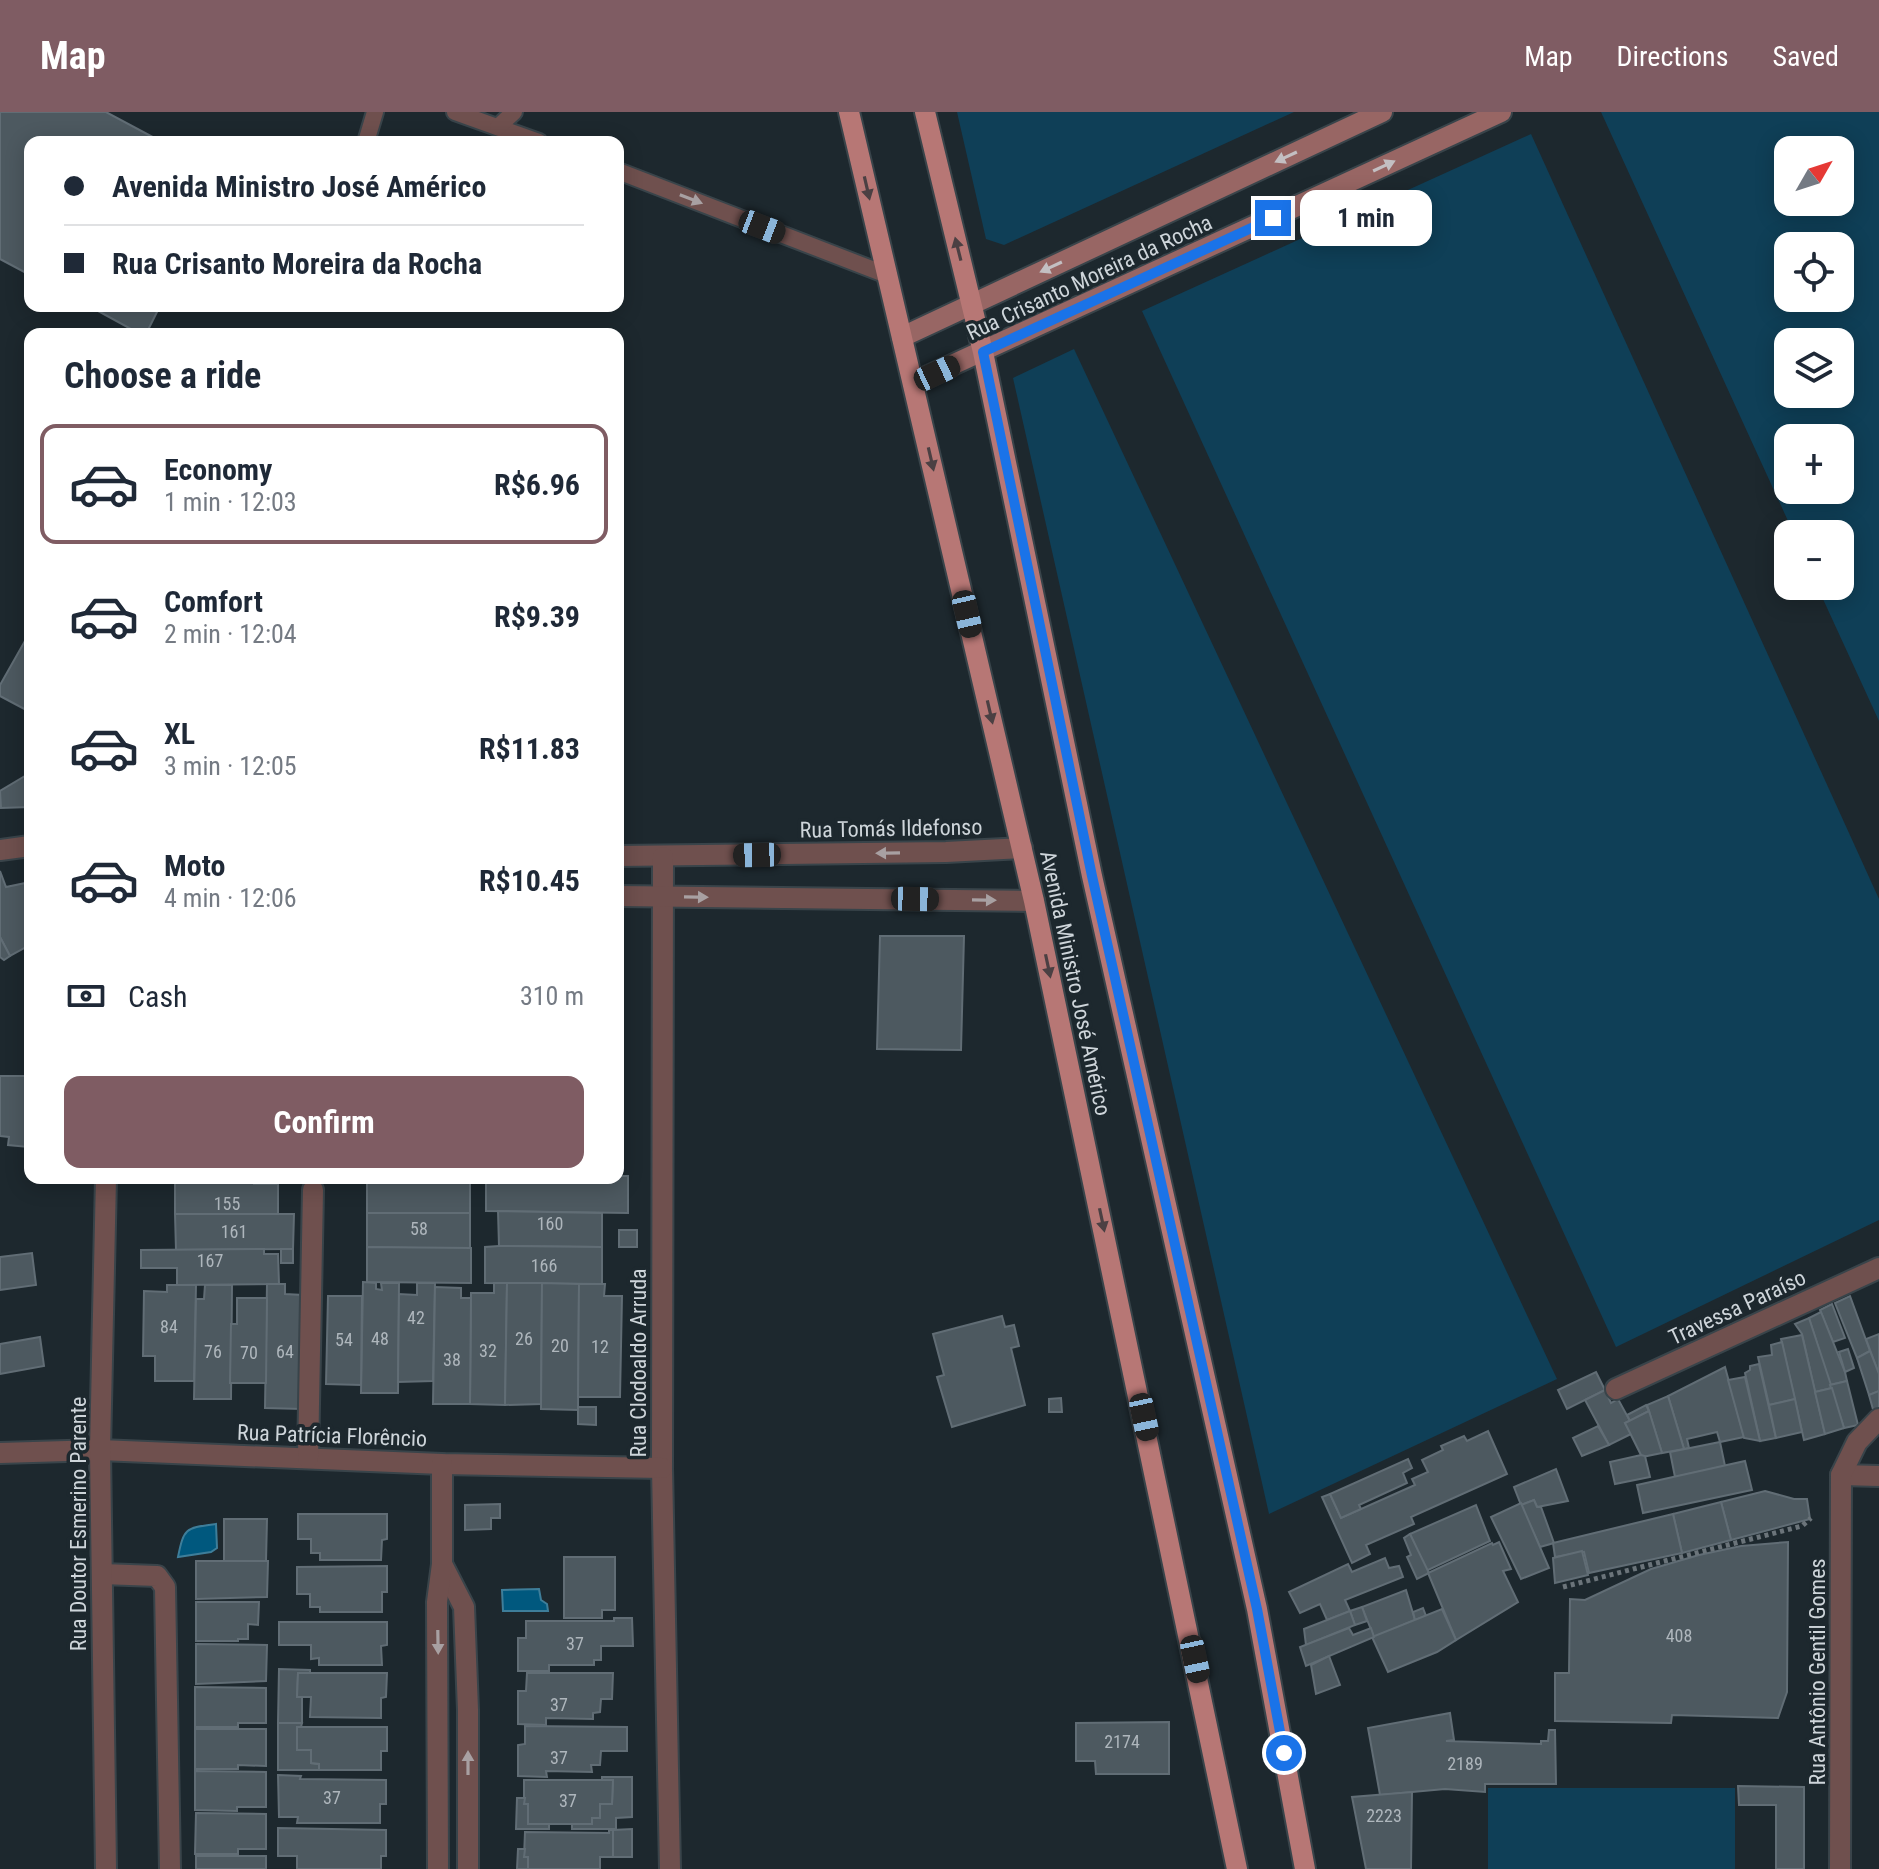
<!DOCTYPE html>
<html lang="en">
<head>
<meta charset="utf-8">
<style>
	body { margin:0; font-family:"Roboto Condensed",sans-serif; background:#f6f6f7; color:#1f2937; height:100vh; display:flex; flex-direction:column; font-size:30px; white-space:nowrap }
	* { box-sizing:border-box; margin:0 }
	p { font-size:26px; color:#747a83 }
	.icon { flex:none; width:44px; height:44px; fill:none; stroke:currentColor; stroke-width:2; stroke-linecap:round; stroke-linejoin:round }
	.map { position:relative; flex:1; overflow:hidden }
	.details { position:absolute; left:24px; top:216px; width:600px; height:856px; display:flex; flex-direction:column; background:#fff; border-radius:16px; box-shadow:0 4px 20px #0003 }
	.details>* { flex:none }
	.guide { position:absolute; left:24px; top:24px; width:600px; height:176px; border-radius:16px; box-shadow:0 4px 20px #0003; display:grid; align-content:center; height:176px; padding:0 40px; background:#fff }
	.needle { width:52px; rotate:51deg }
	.controls { position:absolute; left:1774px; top:24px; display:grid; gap:16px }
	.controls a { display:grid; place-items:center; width:80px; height:80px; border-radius:16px; background:#fff; box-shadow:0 4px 20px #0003; font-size:40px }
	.end { position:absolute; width:36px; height:36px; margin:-18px; border:10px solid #1a73e8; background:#fff; box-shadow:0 0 0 4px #fff }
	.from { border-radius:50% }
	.bubble { position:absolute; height:56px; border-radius:16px; background:#fff; box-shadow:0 4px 20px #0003; font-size:26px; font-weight:700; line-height:56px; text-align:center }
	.car { position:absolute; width:24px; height:48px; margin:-24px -12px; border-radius:10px; box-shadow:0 0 6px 2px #0007; background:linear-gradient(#222 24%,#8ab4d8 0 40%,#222 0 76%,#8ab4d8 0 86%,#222 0) }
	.guide b { display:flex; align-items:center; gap:28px; height:76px; font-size:30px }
	.guide b+b { border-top:2px solid #e0e1e3 }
	.guide i { width:20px; height:20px; background:#1f2937 }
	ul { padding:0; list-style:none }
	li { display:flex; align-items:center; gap:24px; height:120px; margin:0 16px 12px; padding:0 24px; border:4px solid transparent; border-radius:16px }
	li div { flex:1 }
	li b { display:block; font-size:30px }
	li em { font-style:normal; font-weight:700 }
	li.on { border-color:#7f5c63 }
	li>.icon { width:72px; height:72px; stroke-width:1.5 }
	h2 { padding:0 40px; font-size:36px; line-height:96px }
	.pay { display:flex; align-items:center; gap:20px; height:88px; padding:0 40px; font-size:30px }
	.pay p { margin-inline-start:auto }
	.primary-button { display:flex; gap:16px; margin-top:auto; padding:16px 40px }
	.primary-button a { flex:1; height:92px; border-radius:16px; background:#7f5c63; color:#fff; font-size:32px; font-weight:700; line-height:92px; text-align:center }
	header { display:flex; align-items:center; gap:48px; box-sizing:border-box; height:112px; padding:0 40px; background:#7f5c63; color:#fff }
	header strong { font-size:38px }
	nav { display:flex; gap:44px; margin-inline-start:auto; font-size:28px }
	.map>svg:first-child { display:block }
	.green { fill:#0f3f57; fill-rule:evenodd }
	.water { fill:#00587e; stroke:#3e7e9a; stroke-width:2 }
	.building { fill:#4d5960; stroke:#616d75; stroke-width:2 }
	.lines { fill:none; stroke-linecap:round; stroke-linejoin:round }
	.lane-casing { stroke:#39444a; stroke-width:20 }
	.street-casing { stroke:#39444a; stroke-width:24 }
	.secondary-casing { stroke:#39444a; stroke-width:24 }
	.primary-casing { stroke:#39444a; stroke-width:24 }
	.path { stroke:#6b747a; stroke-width:5; stroke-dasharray:4 4; stroke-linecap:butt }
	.lane { stroke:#6f504e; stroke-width:16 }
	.street { stroke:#6f504e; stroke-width:20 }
	.secondary { stroke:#986664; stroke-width:20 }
	.primary { stroke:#b77775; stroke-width:20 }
	.oneway { fill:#c3bfc2 }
	.oneway2 { fill:#4b4043 }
	.oneway3 { fill:#a8a0a2 }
	.route { stroke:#1a73e8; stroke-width:10 }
	.labels { text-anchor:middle; stroke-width:7; stroke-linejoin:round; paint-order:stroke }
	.number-label { font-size:18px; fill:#aeb6bc }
	.street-label { font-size:22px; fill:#ced5da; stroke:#1d282e }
</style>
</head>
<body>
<header>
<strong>Map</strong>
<nav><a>Map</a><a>Directions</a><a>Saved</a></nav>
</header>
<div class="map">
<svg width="1879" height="1757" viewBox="0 0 1879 1757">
	<rect width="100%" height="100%" fill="#1d282e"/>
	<g class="green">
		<path d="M957,0H1294L1004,133L986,127Z"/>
		<path d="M1601,0H1879V609L1817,474H1840V422H1794ZM1788,38H1840V90H1788ZM1788,134H1840V186H1788ZM1788,230H1840V282H1788ZM1788,326H1840V378H1788Z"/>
		<path d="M1531,22L1879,787V1108L1616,1235L1142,199Z"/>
		<path d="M1074,237L1557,1267L1269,1402L1013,266Z"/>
		<rect x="1488" y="1676" width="247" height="81"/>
	</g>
	<g class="water">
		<path d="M216,1412L217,1436L211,1440L178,1445C184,1415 186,1416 216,1412Z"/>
		<path d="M539,1477L541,1488L547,1492L548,1499H503L502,1478Z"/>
	</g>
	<g class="building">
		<path d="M0,0H106L162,30H30V163L0,147Z"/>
		<path d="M89,194H160L146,222H140Z"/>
		<path d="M30,520V600L0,584V573Z"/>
		<path d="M30,661V695L1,696L0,679Z"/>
		<path d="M0,759L6,775L30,770V833L10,844L0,825Z"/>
		<path d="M880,824H964L961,938L877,937Z"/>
		<path d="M0,825L10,844L4,848L0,845Z"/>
		<path d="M0,964H28V1035L8,1033L9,1025L0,1024Z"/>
		<path d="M618,1064H628V1101L486,1099V1066Z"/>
		<path d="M175,1066H254V1072H278V1102H175Z"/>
		<rect x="367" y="1066" width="103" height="35"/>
		<path d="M498,1099L602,1101V1135L499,1134Z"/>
		<path d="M367,1101H470V1137L367,1135Z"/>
		<path d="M175,1102H294L293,1137L176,1138Z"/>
		<rect x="619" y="1118" width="18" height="17"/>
		<path d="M499,1134L602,1135V1172L485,1171V1135Z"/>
		<path d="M367,1135L471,1136V1171L367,1170Z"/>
		<path d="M264,1137V1142H278L279,1172L177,1173V1156H141V1138Z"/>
		<rect x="281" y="1137" width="12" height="14"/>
		<path d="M32,1141L36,1173L0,1178V1145Z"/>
		<path d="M363,1170L376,1171V1177L382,1178L381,1171H399L398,1281H361Z"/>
		<path d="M417,1171H435L433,1269L398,1270L399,1182L417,1183Z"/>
		<path d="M494,1171H507L505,1293L470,1292L471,1181H494Z"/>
		<path d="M507,1171H542L541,1292L505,1293Z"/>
		<path d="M542,1171L579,1172L578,1298L541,1297Z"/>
		<path d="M267,1172H285V1182L303,1183L302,1297L265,1296Z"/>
		<path d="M579,1172H605L604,1184H622L620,1285H578Z"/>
		<path d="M167,1173H196L194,1269H155V1244H143L144,1179L167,1180Z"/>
		<path d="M205,1173H232L231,1287H194L196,1187H204Z"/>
		<path d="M435,1175L461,1176V1186H471L470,1292H433Z"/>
		<path d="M328,1184H362L361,1273L326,1272Z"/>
		<path d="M1850,1184L1870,1239L1857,1246L1835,1191Z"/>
		<path d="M237,1186H267L266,1271H230L231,1212H237Z"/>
		<path d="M1832,1192L1845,1226L1833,1230L1820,1198Z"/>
		<path d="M1821,1200L1845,1260L1847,1269L1830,1273L1809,1206Z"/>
		<path d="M1002,1204L1005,1215L1014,1213L1019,1234L1011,1236L1025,1293L952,1315L937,1265L944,1263L933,1222Z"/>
		<path d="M1809,1206L1832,1276L1815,1280L1802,1222L1795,1212Z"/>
		<path d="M1879,1222V1262L1866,1227Z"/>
		<path d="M1802,1223L1825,1322L1804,1328L1781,1227Z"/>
		<path d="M40,1225L44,1254L0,1262V1232Z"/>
		<path d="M1782,1230L1795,1287L1769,1293L1758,1245L1772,1243L1771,1233Z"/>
		<path d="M1848,1237L1854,1256L1845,1260L1839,1240Z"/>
		<path d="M1870,1239L1879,1262V1279L1869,1283L1857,1246Z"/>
		<path d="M1759,1252L1776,1326L1760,1329L1745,1261L1750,1258V1254Z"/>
		<path d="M1725,1255L1744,1325L1720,1330L1717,1320L1687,1327L1689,1336L1684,1337L1668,1284Z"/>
		<path d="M1596,1260L1605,1278L1567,1297L1558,1278Z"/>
		<path d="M1745,1265L1760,1329L1744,1326L1728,1268Z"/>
		<path d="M1847,1269L1858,1313L1844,1316L1830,1273Z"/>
		<path d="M1832,1276L1844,1316L1825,1322L1815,1280Z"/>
		<path d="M1605,1278L1611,1291L1618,1287L1630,1309L1625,1311L1631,1322L1609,1333L1585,1288Z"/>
		<path d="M1879,1279V1299L1874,1301L1869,1283Z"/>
		<path d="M1668,1284L1684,1337L1662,1341L1647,1293Z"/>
		<path d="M1061,1286L1062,1300H1049V1287Z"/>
		<path d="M1795,1287L1802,1320L1776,1326L1769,1293Z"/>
		<path d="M1646,1293L1649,1299L1630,1309L1627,1303Z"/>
		<path d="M578,1295H596V1313L578,1312Z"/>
		<path d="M1649,1299L1662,1341L1642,1345L1625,1311Z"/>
		<path d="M1598,1314L1609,1333L1582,1344L1573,1326Z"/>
		<path d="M1488,1319L1507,1362L1411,1405L1414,1412L1366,1433L1370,1442L1352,1451L1322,1385L1330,1382L1341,1406L1415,1373L1412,1367L1428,1360L1422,1348L1443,1338L1441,1334L1464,1324L1467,1329Z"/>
		<path d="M1720,1330L1725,1354L1675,1365L1670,1340Z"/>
		<path d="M1641,1343L1645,1344L1650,1365L1615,1372L1610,1350Z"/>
		<path d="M1408,1347L1412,1356L1403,1361L1407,1371L1359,1393L1361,1397L1341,1406L1330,1382Z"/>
		<path d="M1745,1349L1752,1378L1643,1401L1637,1373Z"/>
		<path d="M1556,1357L1568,1389L1537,1395L1534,1388L1521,1393L1514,1375Z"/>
		<path d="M1765,1379L1794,1387H1807L1810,1407L1731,1428L1721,1390Z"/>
		<path d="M1534,1388L1537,1395H1541L1554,1431L1540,1435L1521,1393Z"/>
		<path d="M1721,1390L1731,1428L1682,1441L1673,1402Z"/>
		<path d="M1521,1391L1549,1456L1521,1467L1491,1405Z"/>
		<path d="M500,1392V1406H491V1417L465,1418V1393Z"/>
		<path d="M1476,1393L1490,1429L1426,1459L1410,1422Z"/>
		<path d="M298,1402H387V1427L382,1428L381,1448H320V1441H311V1427H298Z"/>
		<path d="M1673,1402L1682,1441L1589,1461L1584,1440L1555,1445L1553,1431Z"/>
		<path d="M224,1407H267L266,1449H224Z"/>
		<path d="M1410,1422L1429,1461L1417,1467L1407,1445L1411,1443L1404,1426Z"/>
		<path d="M1499,1430L1511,1457L1503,1459L1518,1490L1456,1528L1428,1461L1492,1431L1493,1433Z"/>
		<path d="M1788,1430L1787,1580L1778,1606L1672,1603L1671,1611L1555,1609V1561H1569L1570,1487L1585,1488L1651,1457L1699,1443L1741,1434Z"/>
		<path d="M1582,1439L1588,1463L1555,1471L1553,1446Z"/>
		<path d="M564,1445H615V1498H602V1506H564Z"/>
		<path d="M1385,1446L1389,1456L1399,1454L1403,1465L1345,1488L1350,1499L1327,1508L1320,1492L1300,1501L1289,1480L1348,1452L1352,1460Z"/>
		<path d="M196,1449H268L267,1485L196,1487Z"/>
		<path d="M387,1454V1480H382V1500H320V1495H310V1482H297V1455Z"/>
		<path d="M1406,1478L1415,1508L1374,1525L1362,1495Z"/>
		<path d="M196,1490H259L258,1513L248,1512V1527H238V1529H196Z"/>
		<path d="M1362,1495L1367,1509L1355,1513L1350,1499Z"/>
		<path d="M1423,1496L1426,1504L1415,1508L1413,1500Z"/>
		<path d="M1442,1497L1456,1528L1437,1540L1388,1560L1372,1525Z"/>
		<path d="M1350,1499L1355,1513L1306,1533L1304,1517Z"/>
		<path d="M614,1506H632L633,1534H601V1548H594V1553H549V1559H518V1526H526V1509H614Z"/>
		<path d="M279,1510H387V1533L381,1534L382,1553H319V1546L311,1547V1533H279Z"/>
		<path d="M1349,1516L1353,1523L1371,1516L1374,1525L1306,1554L1300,1535Z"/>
		<path d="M196,1532L267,1533L266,1569L196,1572Z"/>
		<path d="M1329,1544L1340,1573L1316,1582L1311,1553Z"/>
		<path d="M279,1557L310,1558V1561H298L297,1585H302V1611H278Z"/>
		<path d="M298,1561H387L386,1585L381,1586V1606L310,1605L311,1585H297Z"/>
		<path d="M527,1561H613L612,1587H601L600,1600L593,1601V1607L546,1606V1613L518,1612V1579H526Z"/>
		<path d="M195,1575L266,1576V1611H238V1615H195Z"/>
		<path d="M1450,1601L1454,1628L1446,1629L1541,1632V1629H1548L1549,1618H1555L1556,1672H1485V1680L1445,1677L1380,1683L1368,1616Z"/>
		<path d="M1169,1610V1662H1096L1095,1649H1076V1611Z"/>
		<path d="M278,1611H302L301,1615H297V1638H311V1651L319,1652V1658H278Z"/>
		<path d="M525,1614L627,1615V1639H601L600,1653H591L592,1660L546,1659L547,1665L518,1664V1633L525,1632Z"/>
		<path d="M297,1615H387V1639H381V1658H319V1652L311,1651V1638H297Z"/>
		<path d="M195,1617H266V1654L238,1653V1657H195Z"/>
		<path d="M195,1659L266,1660V1695H237V1699L195,1698Z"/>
		<path d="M278,1663L301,1664L300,1667L386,1668V1692H380V1711H297L298,1705H279Z"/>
		<path d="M602,1665H632V1705L616,1706V1717H572V1712H592V1706H600V1692H612L613,1668H602Z"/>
		<path d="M524,1668H613L612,1692H600V1706H592V1712H528V1692H524Z"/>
		<path d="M1738,1674L1804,1675V1757H1776V1693H1739Z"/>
		<path d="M1412,1680L1411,1757H1366L1352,1685Z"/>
		<path d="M517,1686H525L524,1692H528V1712H549V1717H516Z"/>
		<path d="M196,1701L266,1702V1737H238V1742H195Z"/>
		<path d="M278,1716L386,1718V1744H381V1757H297V1744H278Z"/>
		<path d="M632,1717V1745H613V1718Z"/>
		<path d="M609,1718H613V1745H600V1757H528V1745H524L525,1720L609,1721Z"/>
		<path d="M518,1737H525L524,1745H528V1757H517Z"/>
		<rect x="196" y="1744" width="70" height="13"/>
	</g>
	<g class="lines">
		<defs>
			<g id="lane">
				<path d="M455,0L539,30"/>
				<path d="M498,15L514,0"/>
				<path d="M366,30L375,0"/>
				<path d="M618,59L887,163"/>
			</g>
			<g id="street">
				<path d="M0,738L30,734"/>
				<path d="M618,744L946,740L1022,736"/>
				<path d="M663,745L662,1356L670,1757"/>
				<path d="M618,784L1034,789"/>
				<path d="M1616,1277L1879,1156"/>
				<path d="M0,1341L100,1338L442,1352L662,1356"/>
				<path d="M308,1346L313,1078"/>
				<path d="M1841,1363L1879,1364"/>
				<path d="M442,1452L464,1495L468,1598V1757"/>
				<path d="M102,1462L157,1464L165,1475L170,1757"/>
				<path d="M106,1757L100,1338L106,1066"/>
				<path d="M438,1757L437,1490L442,1452V1352"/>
				<path d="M1840,1757L1841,1363L1857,1330L1879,1307"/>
			</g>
			<g id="secondary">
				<path d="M902,225L1382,0"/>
				<path d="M913,271L1501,0"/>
			</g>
			<g id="primary">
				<path d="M849,0L1034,789L1237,1757"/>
				<path d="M925,0L983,240L1092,764L1257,1497L1305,1757"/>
			</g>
		</defs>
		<use href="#lane" class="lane-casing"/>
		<use href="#street" class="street-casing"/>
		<use href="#secondary" class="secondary-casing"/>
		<use href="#primary" class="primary-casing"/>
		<path class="path" d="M1563,1475L1802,1414L1811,1406"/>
		<use href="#lane" class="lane"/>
		<use href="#street" class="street"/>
		<use href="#secondary" class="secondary"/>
		<use href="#primary" class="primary"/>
	</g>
	<defs><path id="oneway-solid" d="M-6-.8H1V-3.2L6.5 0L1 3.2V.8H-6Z" transform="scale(2)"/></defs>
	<g class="oneway">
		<use href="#oneway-solid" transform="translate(1286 45) rotate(155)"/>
		<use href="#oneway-solid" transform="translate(1384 54) rotate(-25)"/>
		<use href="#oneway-solid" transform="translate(1051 155) rotate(155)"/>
	</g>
	<g class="oneway2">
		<use href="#oneway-solid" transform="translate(867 76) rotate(77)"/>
		<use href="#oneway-solid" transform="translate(958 137) rotate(-104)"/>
		<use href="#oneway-solid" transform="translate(931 347) rotate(77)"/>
		<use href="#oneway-solid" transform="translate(990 600) rotate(77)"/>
		<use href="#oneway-solid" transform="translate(1048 854) rotate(78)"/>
		<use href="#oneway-solid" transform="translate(1102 1108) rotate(78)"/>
	</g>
	<g class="oneway3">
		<use href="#oneway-solid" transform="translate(691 87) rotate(21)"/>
		<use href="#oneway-solid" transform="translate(888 741) rotate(179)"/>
		<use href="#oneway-solid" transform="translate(696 785) rotate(1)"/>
		<use href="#oneway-solid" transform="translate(984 788) rotate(1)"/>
		<use href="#oneway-solid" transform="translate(438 1530) rotate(89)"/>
		<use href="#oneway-solid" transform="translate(468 1651) rotate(-90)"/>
	</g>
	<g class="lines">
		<path class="route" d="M1273,106L983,240L1092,764L1257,1497L1284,1641"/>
	</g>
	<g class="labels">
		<g class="number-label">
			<text x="227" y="1098">155</text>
			<text x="550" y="1118">160</text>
			<text x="419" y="1123">58</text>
			<text x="234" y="1126">161</text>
			<text x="210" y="1155">167</text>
			<text x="544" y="1160">166</text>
			<text x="416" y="1212">42</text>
			<text x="169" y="1221">84</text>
			<text x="380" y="1233">48</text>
			<text x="524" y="1233">26</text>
			<text x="344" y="1234">54</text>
			<text x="560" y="1240">20</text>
			<text x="600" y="1241">12</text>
			<text x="488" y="1245">32</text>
			<text x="213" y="1246">76</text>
			<text x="285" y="1246">64</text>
			<text x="249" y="1247">70</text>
			<text x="452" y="1254">38</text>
			<text x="1679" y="1530">408</text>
			<text x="575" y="1538">37</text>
			<text x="559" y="1599">37</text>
			<text x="1122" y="1636">2174</text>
			<text x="559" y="1652">37</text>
			<text x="1465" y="1658">2189</text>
			<text x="332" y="1692">37</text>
			<text x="568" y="1695">37</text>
			<text x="1384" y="1710">2223</text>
		</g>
		<g class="street-label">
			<text transform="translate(1089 165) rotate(-25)" y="8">Rua Crisanto Moreira da Rocha</text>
			<text transform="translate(891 716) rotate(-1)" y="8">Rua Tomás Ildefonso</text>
			<text transform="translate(1076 871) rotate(78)" y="8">Avenida Ministro José Américo</text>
			<text transform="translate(1737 1195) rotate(-25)" y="8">Travessa Paraíso</text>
			<text transform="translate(638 1251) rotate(-90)" y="8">Rua Clodoaldo Arruda</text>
			<text transform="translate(332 1323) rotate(2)" y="8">Rua Patrícia Florêncio</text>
			<text transform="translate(78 1412) rotate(-90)" y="8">Rua Doutor Esmerino Parente</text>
			<text transform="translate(1817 1560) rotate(-90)" y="8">Rua Antônio Gentil Gomes</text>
		</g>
	</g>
</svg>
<div class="controls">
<a><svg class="needle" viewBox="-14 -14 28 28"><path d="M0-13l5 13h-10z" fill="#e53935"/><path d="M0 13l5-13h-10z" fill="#747a83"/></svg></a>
<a><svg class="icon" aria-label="locate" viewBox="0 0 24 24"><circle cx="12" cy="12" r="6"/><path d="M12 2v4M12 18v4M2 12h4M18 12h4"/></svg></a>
<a><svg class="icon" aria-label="layers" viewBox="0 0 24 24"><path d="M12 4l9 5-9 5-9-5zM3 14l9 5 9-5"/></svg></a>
<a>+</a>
<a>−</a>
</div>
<i class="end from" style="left:1284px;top:1641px"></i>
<i class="end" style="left:1273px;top:106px"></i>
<div class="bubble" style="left:1300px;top:78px;width:132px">1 min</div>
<i class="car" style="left:762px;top:115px;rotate:111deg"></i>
<i class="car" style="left:937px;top:261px;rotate:65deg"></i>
<i class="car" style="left:967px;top:502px;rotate:167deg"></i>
<i class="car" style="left:757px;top:743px;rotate:269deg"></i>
<i class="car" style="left:915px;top:787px;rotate:91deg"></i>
<i class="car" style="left:1144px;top:1305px;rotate:168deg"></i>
<i class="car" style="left:1195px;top:1547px;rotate:168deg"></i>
<div class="guide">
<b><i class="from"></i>Avenida Ministro José Américo</b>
<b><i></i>Rua Crisanto Moreira da Rocha</b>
</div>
<section class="details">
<h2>Choose a ride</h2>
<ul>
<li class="on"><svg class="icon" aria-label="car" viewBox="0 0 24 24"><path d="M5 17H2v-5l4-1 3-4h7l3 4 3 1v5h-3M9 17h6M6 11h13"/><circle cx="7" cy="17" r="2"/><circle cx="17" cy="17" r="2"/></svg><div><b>Economy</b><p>1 min · 12:03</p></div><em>R$6.96</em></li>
<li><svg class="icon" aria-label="car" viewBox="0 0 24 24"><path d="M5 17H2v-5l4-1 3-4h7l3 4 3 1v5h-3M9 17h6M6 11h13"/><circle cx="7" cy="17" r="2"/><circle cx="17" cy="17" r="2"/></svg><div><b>Comfort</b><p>2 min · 12:04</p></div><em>R$9.39</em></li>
<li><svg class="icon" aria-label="car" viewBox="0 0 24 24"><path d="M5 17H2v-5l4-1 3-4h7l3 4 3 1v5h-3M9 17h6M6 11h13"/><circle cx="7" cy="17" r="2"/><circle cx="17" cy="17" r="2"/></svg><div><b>XL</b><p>3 min · 12:05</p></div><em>R$11.83</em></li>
<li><svg class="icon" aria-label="car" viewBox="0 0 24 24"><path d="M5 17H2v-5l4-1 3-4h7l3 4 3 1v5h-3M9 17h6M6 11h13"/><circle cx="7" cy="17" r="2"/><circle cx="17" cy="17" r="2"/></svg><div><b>Moto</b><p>4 min · 12:06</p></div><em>R$10.45</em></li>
</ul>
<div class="pay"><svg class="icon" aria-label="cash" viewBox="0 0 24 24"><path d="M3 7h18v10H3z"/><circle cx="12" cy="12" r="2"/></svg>Cash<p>310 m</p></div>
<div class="primary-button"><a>Confirm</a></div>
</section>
</div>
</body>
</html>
